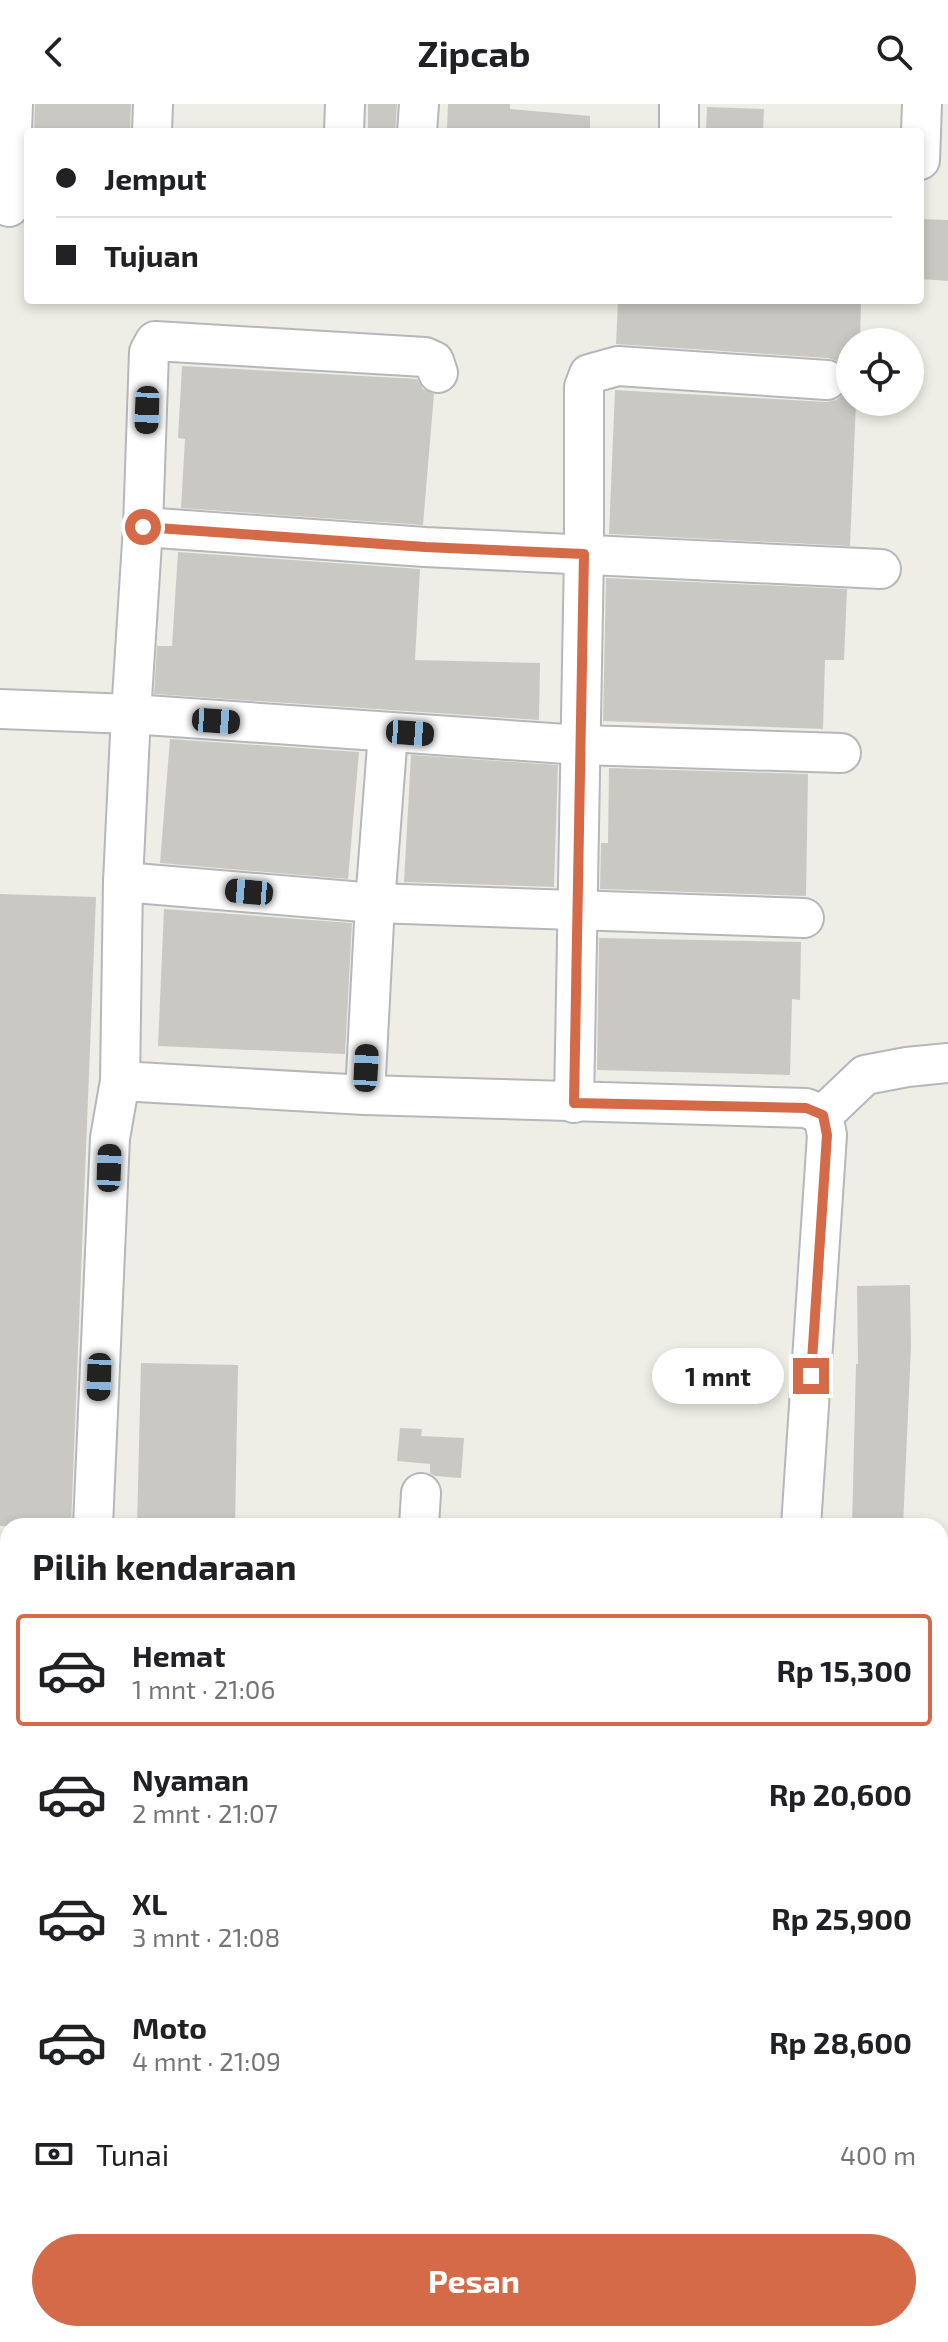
<!DOCTYPE html>
<html lang="id">
<head>
<meta charset="utf-8">
<style>
	body { margin:0; font-family:"Exo 2",sans-serif; background:#f2f2f2; color:#202124; height:100vh; display:flex; flex-direction:column; font-size:30px; white-space:nowrap }
	* { box-sizing:border-box; margin:0 }
	p { font-size:26px; color:#757577 }
	.icon { flex:none; width:44px; height:44px; fill:none; stroke:currentColor; stroke-width:2; stroke-linecap:round; stroke-linejoin:round }
	.map { position:relative; flex:1; overflow:hidden }
	.drawer { position:absolute; left:0px; top:1414px; width:948px; height:824px; display:flex; flex-direction:column; background:#fff; border-radius:24px 24px 0 0; box-shadow:0 4px 12px #0003 }
	.drawer>* { flex:none }
	.hud { position:absolute; left:24px; top:24px; width:900px; height:176px; border-radius:8px; box-shadow:0 4px 12px #0003; display:grid; align-content:center; height:176px; padding:0 32px; background:#fff }
	.tools { position:absolute; left:836px; top:224px; display:grid; gap:16px }
	.tools a { display:grid; place-items:center; width:88px; height:88px; border-radius:50%; background:#fff; box-shadow:0 4px 12px #0003; font-size:40px }
	.end { position:absolute; width:36px; height:36px; margin:-18px; border:10px solid #d46a47; background:#fff; box-shadow:0 0 0 4px #fff }
	.from { border-radius:50% }
	.bubble { position:absolute; height:56px; border-radius:28px; background:#fff; box-shadow:0 4px 12px #0003; font-size:26px; font-weight:700; line-height:56px; text-align:center }
	.car { position:absolute; width:24px; height:48px; margin:-24px -12px; border-radius:10px; box-shadow:0 0 6px 2px #0007; background:linear-gradient(#222 24%,#8ab4d8 0 40%,#222 0 76%,#8ab4d8 0 86%,#222 0) }
	.hud b { display:flex; align-items:center; gap:28px; height:76px; font-size:30px }
	.hud b+b { border-top:2px solid #e0e0e0 }
	.hud i { width:20px; height:20px; background:#202124 }
	ul { padding:0; list-style:none }
	li { display:flex; align-items:center; gap:24px; height:112px; margin:0 16px 12px; padding:0 16px; border:4px solid transparent; border-radius:8px }
	li div { flex:1 }
	li b { display:block; font-size:30px }
	li em { font-style:normal; font-weight:700 }
	li.current { border-color:#d46a47 }
	li>.icon { width:72px; height:72px; stroke-width:1.5 }
	h2 { padding:0 32px; font-size:36px; line-height:96px }
	.pay { display:flex; align-items:center; gap:20px; height:88px; padding:0 32px; font-size:30px }
	.pay p { margin-inline-start:auto }
	.primary-button { display:flex; gap:16px; margin-top:auto; padding:16px 32px }
	.primary-button a { flex:1; height:92px; border-radius:48px; background:#d46a47; color:#fff; font-size:32px; font-weight:700; line-height:92px; text-align:center }
	header { display:flex; justify-content:space-between; align-items:center; height:104px; padding:0 32px; background:#fff; font-size:36px; font-weight:700 }
	.map>svg:first-child { display:block }
	.building { fill:#cac8c3 }
	.lines { fill:none; stroke-linecap:round; stroke-linejoin:round }
	.minor-casing { stroke:#b6b7bb; stroke-width:42 }
	.minor { stroke:#fff; stroke-width:38 }
	.rail-casing { stroke:#b4b4b5; stroke-width:9 }
	.rail { stroke:#fff; stroke-width:6; stroke-dasharray:18; stroke-linecap:butt }
	.route { stroke:#d46a47; stroke-width:10 }
</style>
</head>
<body>
<header><svg class="icon" aria-label="back" viewBox="0 0 24 24"><path d="M15 5l-7 7 7 7"/></svg>Zipcab<svg class="icon" aria-label="search" viewBox="0 0 24 24"><circle cx="10" cy="10" r="6"/><path d="M15 15l6 6"/></svg></header>
<div class="map">
<svg width="948" height="2238" viewBox="0 0 948 2238">
	<rect width="100%" height="100%" fill="#eeeee6"/>
	<g class="building">
		<path d="M35,0H131L130,28H34Z"/>
		<path d="M368,0H397L395,28H368Z"/>
		<path d="M448,0H510V5L590,12V28L447,25Z"/>
		<path d="M707,3L764,5L763,28H706Z"/>
		<path d="M920,115L948,116V177L920,175Z"/>
		<path d="M618,196L861,197L860,238H850V298H856L850,442L609,430L615,286L826,298L836,296L845,289L849,277L846,266L840,258L828,254L616,240Z"/>
		<path d="M182,262L417,275L423,285L434,290L423,421L181,404L185,335L178,334Z"/>
		<path d="M178,448L420,465L415,556L540,559L539,616L154,590L157,542H172Z"/>
		<path d="M606,474L847,485L844,556H825L823,625L603,617Z"/>
		<path d="M170,635L359,648L348,775L160,759Z"/>
		<path d="M411,651L558,661L554,783L404,778Z"/>
		<path d="M609,664L808,670L806,792L600,785L601,739H608Z"/>
		<path d="M0,790L96,793L71,1422H0Z"/>
		<path d="M164,805L352,819L345,950L158,942Z"/>
		<path d="M599,834L801,838L800,896L792,895L790,971L597,966Z"/>
		<path d="M910,1181L911,1243L903,1422H852L856,1260H858L857,1182Z"/>
		<path d="M141,1259L238,1261L235,1422H137Z"/>
		<path d="M400,1324L422,1325L421,1332L464,1334L461,1374L435,1372L430,1369V1360L397,1357Z"/>
	</g>
	<g class="lines">
		<defs>
			<g id="minor">
				<path d="M152,28L153,0"/>
				<path d="M344,28L345,0"/>
				<path d="M417,28L419,0"/>
				<path d="M679,28V0"/>
				<path d="M920,56L922,0"/>
				<path d="M9,103L13,0"/>
				<path d="M143,423L425,443L881,465"/>
				<path d="M0,605L131,610L143,423L149,248L155,237L425,253L434,257L438,269"/>
				<path d="M123,778L375,799L804,814"/>
				<path d="M120,977L365,991L806,1004L823,1011L827,1031L801,1422"/>
				<path d="M365,991L375,799L388,629"/>
				<path d="M574,999L584,450V283L589,270L618,262L827,276"/>
				<path d="M823,1011L865,971L907,963L948,959"/>
				<path d="M93,1422L110,1034L120,977L123,778L131,610L581,641L841,649"/>
				<path d="M419,1422L421,1389"/>
				<path d="M0,1506H8"/>
				<path d="M0,1661L8,1662"/>
				<path d="M940,1665H948"/>
				<path d="M940,1984L948,1985"/>
				<path d="M528,2238V2230"/>
				<path d="M709,2238V2230"/>
				<path d="M925,2238L926,2230"/>
			</g>
		</defs>
		<use href="#minor" class="minor-casing"/>
		<use href="#minor" class="minor"/>
		<defs>
			<g id="rail">
				<path d="M0,1929H8"/>
				<path d="M940,1979L948,1980"/>
			</g>
		</defs>
		<use href="#rail" class="rail-casing"/>
		<use href="#rail" class="rail"/>
	</g>
	<g class="lines">
		<path class="route" d="M143,423L425,443L584,450L574,999L806,1004L823,1011L827,1031L811,1272"/>
	</g>
</svg>
<div class="tools">
<a><svg class="icon" aria-label="locate" viewBox="0 0 24 24"><circle cx="12" cy="12" r="6"/><path d="M12 2v4M12 18v4M2 12h4M18 12h4"/></svg></a>
</div>
<i class="end from" style="left:143px;top:423px"></i>
<i class="end" style="left:811px;top:1272px"></i>
<div class="bubble" style="left:652px;top:1244px;width:132px">1 mnt</div>
<i class="car" style="left:147px;top:306px;rotate:182deg"></i>
<i class="car" style="left:216px;top:617px;rotate:94deg"></i>
<i class="car" style="left:410px;top:629px;rotate:94deg"></i>
<i class="car" style="left:249px;top:788px;rotate:275deg"></i>
<i class="car" style="left:366px;top:964px;rotate:3deg"></i>
<i class="car" style="left:109px;top:1064px;rotate:2deg"></i>
<i class="car" style="left:99px;top:1273px;rotate:182deg"></i>
<div class="hud">
<b><i class="from"></i>Jemput</b>
<b><i></i>Tujuan</b>
</div>
<section class="drawer">
<h2>Pilih kendaraan</h2>
<ul>
<li class="current"><svg class="icon" aria-label="car" viewBox="0 0 24 24"><path d="M5 17H2v-5l4-1 3-4h7l3 4 3 1v5h-3M9 17h6M6 11h13"/><circle cx="7" cy="17" r="2"/><circle cx="17" cy="17" r="2"/></svg><div><b>Hemat</b><p>1 mnt · 21:06</p></div><em>Rp 15,300</em></li>
<li><svg class="icon" aria-label="car" viewBox="0 0 24 24"><path d="M5 17H2v-5l4-1 3-4h7l3 4 3 1v5h-3M9 17h6M6 11h13"/><circle cx="7" cy="17" r="2"/><circle cx="17" cy="17" r="2"/></svg><div><b>Nyaman</b><p>2 mnt · 21:07</p></div><em>Rp 20,600</em></li>
<li><svg class="icon" aria-label="car" viewBox="0 0 24 24"><path d="M5 17H2v-5l4-1 3-4h7l3 4 3 1v5h-3M9 17h6M6 11h13"/><circle cx="7" cy="17" r="2"/><circle cx="17" cy="17" r="2"/></svg><div><b>XL</b><p>3 mnt · 21:08</p></div><em>Rp 25,900</em></li>
<li><svg class="icon" aria-label="car" viewBox="0 0 24 24"><path d="M5 17H2v-5l4-1 3-4h7l3 4 3 1v5h-3M9 17h6M6 11h13"/><circle cx="7" cy="17" r="2"/><circle cx="17" cy="17" r="2"/></svg><div><b>Moto</b><p>4 mnt · 21:09</p></div><em>Rp 28,600</em></li>
</ul>
<div class="pay"><svg class="icon" aria-label="cash" viewBox="0 0 24 24"><path d="M3 7h18v10H3z"/><circle cx="12" cy="12" r="2"/></svg>Tunai<p>400 m</p></div>
<div class="primary-button"><a>Pesan</a></div>
</section>
</div>
</body>
</html>
